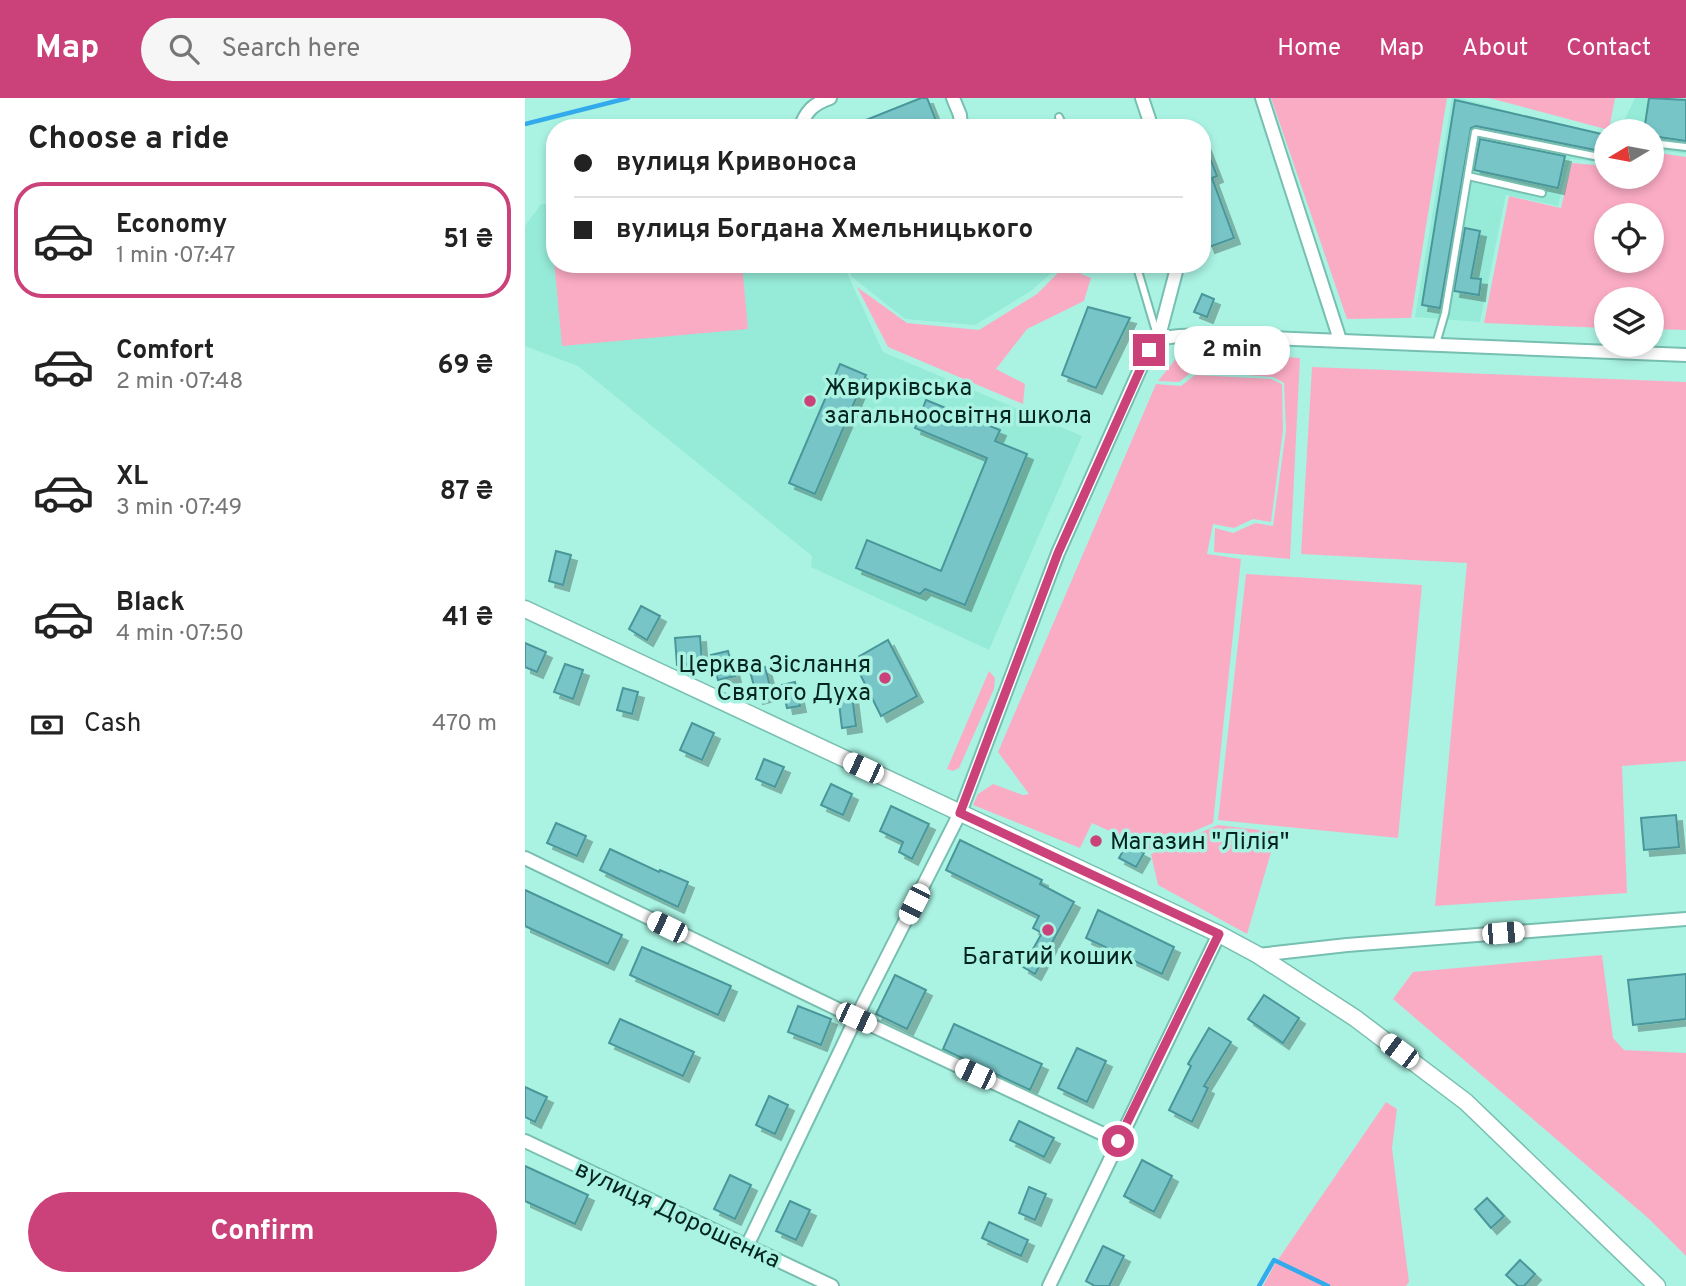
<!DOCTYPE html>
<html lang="en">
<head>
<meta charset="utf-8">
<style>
	body { margin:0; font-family:Overpass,sans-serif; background:#f6f6f6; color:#222; height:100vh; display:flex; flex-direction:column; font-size:26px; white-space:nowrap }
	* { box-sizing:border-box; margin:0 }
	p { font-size:23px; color:#767676 }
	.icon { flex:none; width:38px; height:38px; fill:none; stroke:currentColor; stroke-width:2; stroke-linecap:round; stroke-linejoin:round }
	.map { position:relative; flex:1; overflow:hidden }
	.side { display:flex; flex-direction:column; background:#fff; width:525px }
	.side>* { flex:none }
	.guide { position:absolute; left:21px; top:21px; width:665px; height:154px; border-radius:28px; box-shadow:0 4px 10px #0003; display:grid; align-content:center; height:154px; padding:0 28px; background:#fff }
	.needle { width:46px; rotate:260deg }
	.tools { position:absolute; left:1069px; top:21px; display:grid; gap:14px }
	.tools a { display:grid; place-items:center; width:70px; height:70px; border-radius:50%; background:#fff; box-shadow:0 4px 10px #0003; font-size:35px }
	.end { position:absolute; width:32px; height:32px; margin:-16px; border:9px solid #cb427a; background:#fff; box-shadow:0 0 0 4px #fff }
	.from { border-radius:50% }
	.bubble { position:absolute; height:49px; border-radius:24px; background:#fff; box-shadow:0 4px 10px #0003; font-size:23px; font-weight:700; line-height:49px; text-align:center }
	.car { position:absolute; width:21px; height:42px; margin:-21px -10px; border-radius:9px; box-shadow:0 0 5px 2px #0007; background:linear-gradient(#fff 24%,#345 0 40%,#fff 0 76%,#345 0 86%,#fff 0) }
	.guide b { display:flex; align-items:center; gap:24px; height:66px; font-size:26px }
	.guide b+b { border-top:2px solid #e0e0e0 }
	.guide i { width:18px; height:18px; background:#222 }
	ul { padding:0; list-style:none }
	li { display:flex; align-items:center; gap:21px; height:116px; margin:0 14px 10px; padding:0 14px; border:4px solid transparent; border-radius:28px }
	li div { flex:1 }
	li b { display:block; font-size:26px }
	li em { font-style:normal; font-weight:700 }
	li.current { border-color:#cb427a }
	li>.icon { width:63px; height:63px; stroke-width:1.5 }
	h2 { padding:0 28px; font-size:32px; line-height:84px }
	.pay { display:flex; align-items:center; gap:18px; height:77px; padding:0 28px; font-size:26px }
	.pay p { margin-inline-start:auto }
	.cta { display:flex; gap:14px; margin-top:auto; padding:14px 28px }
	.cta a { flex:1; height:80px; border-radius:42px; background:#cb427a; color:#fff; font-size:28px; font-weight:700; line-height:80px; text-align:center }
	header { display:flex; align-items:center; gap:42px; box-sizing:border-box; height:98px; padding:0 35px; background:#cb427a; color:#fff }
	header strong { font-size:33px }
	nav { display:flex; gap:38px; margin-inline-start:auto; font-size:24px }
	.search { width:490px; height:63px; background:#f6f6f6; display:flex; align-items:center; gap:18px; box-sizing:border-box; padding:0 24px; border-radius:38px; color:#767676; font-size:26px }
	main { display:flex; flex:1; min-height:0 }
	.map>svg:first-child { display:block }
	.built { fill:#96ebd8 }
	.green { fill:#fbacc5; fill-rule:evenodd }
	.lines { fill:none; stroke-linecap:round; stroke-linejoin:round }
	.stream { stroke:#33aaec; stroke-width:4.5 }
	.building { fill:#78c5c8; stroke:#4a979a; stroke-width:2; filter:url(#shadow) }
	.service-casing { stroke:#77bfb0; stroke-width:10 }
	.minor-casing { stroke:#77bfb0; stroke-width:16 }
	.tertiary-casing { stroke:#77bfb0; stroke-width:19 }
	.service { stroke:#fff; stroke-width:6 }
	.minor { stroke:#fff; stroke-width:12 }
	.tertiary { stroke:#fff; stroke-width:16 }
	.route { stroke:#cb427a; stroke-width:9 }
	.poi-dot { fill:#cb427a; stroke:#aaf3e3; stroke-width:2.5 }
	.labels { text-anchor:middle; stroke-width:7; stroke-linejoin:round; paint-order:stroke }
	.poi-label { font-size:24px; fill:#04241e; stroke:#aaf3e3; text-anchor:start }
	.street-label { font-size:24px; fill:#04241e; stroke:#aaf3e3 }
</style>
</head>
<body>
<header>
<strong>Map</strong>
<div class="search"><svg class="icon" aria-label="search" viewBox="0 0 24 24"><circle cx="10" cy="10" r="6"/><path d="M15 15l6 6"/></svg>Search here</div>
<nav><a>Home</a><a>Map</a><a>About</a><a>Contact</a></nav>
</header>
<main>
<section class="side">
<h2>Choose a ride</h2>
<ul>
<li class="current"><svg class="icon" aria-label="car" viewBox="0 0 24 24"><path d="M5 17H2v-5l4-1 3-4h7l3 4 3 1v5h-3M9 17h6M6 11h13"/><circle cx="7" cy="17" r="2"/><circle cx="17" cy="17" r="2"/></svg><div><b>Economy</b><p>1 min · 07:47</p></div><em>51 ₴</em></li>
<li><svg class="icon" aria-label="car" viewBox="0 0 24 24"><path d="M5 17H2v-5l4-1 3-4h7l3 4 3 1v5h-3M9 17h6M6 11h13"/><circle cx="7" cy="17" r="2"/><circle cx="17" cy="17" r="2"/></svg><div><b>Comfort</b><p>2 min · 07:48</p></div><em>69 ₴</em></li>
<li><svg class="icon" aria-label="car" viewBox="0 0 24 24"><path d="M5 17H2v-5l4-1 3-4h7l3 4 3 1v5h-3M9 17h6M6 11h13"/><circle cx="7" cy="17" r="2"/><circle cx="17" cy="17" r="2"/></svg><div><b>XL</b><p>3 min · 07:49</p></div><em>87 ₴</em></li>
<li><svg class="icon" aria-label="car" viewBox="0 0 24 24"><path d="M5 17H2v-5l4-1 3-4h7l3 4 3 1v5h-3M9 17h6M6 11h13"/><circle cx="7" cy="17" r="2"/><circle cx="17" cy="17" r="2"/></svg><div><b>Black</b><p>4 min · 07:50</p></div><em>41 ₴</em></li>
</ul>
<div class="pay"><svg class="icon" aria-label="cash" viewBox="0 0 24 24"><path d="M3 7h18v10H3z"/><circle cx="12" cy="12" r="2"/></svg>Cash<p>470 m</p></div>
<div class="cta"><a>Confirm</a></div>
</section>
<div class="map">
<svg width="1161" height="1188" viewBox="0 0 1161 1188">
	<defs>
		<filter id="shadow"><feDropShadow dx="6" dy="6" stdDeviation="0" flood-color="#0004"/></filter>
	</defs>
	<rect width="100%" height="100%" fill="#aaf3e3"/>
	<g class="built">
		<path d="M927,0H935L1081,39V65L1045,61L1033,108L981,97L955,224L890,219Z"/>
		<path d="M1110,0H1161V56L1127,51V33H1094Z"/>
		<path d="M30,105V166H318L358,254L557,338L464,552L286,469L287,458L53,268L0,248V128L16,106Z"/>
		<path d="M322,166H535V167L506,193L450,227L380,221L327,179Z"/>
	</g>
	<g class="green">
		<path d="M746,0H922L886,220L822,221Z"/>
		<path d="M964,0H1090L1084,32Z"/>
		<path d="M1127,54L1161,59V232L1127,231V201H1082L1081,230L959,225L984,98L1036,110L1047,65L1081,68L1082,79H1127ZM1082,117H1127V163H1082Z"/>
		<path d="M26,130H30V166H217L223,231L37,248Z"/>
		<path d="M539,169L566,180L559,203L502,231L471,271L500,286L498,306L363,249L332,189L382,225L454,232L512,196Z"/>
		<path d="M662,253L775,260L765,461L689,454L690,430L708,435L730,425L748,428L761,332L759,285L748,279L668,273L654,284L633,283L650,262Z"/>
		<path d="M787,269L1161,284V663L1097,668L1102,795L910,808L942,465L776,456Z"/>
		<path d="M670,277L746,281L757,286L758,332L746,424L728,421L709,430L688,426L682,456L716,461L688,725L625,752L567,725L555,750L448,707L453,696L468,686L498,697L504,696L473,654L631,286L656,288Z"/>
		<path d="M721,476L897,487L873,740L693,722Z"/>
		<path d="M464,573L470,580L469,591L434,670L428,673L422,671Z"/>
		<path d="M693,727L752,734L722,836L633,787L626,756Z"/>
		<path d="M1077,857L1088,940L1099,952L1161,955V1158L1123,1120L868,901L888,874Z"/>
		<path d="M861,1004L872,1011L867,1050L884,1184L881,1188H738L750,1166Z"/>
	</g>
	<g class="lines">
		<g class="stream">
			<path d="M0,26L103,0"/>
			<path d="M734,1188L749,1162L803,1188"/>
		</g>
	</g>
	<g class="building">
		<path d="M396,0H402L414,30H321Z"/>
		<path d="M1124,0L1161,2V43L1127,38V33H1119Z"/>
		<path d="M930,2L1081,37L1078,52H1070L951,28L946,30L915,210L897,207Z"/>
		<path d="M955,41L1040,58L1033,90L949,72Z"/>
		<path d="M678,42L692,78L687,80L709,140L684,149L677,130Z"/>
		<path d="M940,130L955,133L946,180L956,181L954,197L929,193Z"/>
		<path d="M677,196L689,201L682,219L669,214Z"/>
		<path d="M563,209L605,220L571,290L537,277Z"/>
		<path d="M315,266L341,277L290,396L264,385Z"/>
		<path d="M401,302L475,332L470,343L502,356L440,507L400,491L395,496L331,470L342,442L416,473L462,360L390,330Z"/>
		<path d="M31,453L46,457L38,487L24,483Z"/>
		<path d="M116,508L135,518L122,542L104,531Z"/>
		<path d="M175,538L177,565L152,567L150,540Z"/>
		<path d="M363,542L392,598L356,618L328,562Z"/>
		<path d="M0,545L21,554L12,574L0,569Z"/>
		<path d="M203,553L210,578L193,582L186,557Z"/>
		<path d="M40,566L58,572L48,601L29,594Z"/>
		<path d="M240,569L247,596L232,600L225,573Z"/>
		<path d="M270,584L275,608L262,610L257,587Z"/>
		<path d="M98,590L113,594L107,616L92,612Z"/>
		<path d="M316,597H327L331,628L317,630L314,605Z"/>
		<path d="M167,625L189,635L177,662L155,652Z"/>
		<path d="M239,661L259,669L250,689L231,681Z"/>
		<path d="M306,686L327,696L318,717L296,707Z"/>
		<path d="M366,708L404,726L387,761L374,754L378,744L355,733Z"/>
		<path d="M1151,717L1154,749L1119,752L1116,720Z"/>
		<path d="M31,725L61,738L52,758L22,745Z"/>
		<path d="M435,742L517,782L515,786L549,804L510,876L498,869L517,835L508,830L514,818L421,772Z"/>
		<path d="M602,746L619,755L611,769L594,760Z"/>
		<path d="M85,751L134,774L135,772L163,784L153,809L75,772Z"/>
		<path d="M0,792L97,837L83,866L0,828Z"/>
		<path d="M573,812L649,849L637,876L561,840Z"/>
		<path d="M117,849L206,888L193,917L105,877Z"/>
		<path d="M1161,876V921L1108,927L1103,882Z"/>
		<path d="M370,877L401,892L382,931L351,916Z"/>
		<path d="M739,897L774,920L758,945L723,921Z"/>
		<path d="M273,908L306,921L296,947L263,934Z"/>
		<path d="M95,921L169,954L158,978L84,945Z"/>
		<path d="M429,926L517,966L505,992L418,951Z"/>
		<path d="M684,930L706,944L679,988L683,990L667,1024L644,1012L666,968L663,966Z"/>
		<path d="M552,950L581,963L562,1004L533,990Z"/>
		<path d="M0,989L22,999L10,1024L0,1019Z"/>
		<path d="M244,998L263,1007L250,1036L231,1027Z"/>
		<path d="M494,1023L529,1040L519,1059L485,1042Z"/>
		<path d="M617,1062L647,1078L629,1114L599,1098Z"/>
		<path d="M0,1068L63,1097L50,1126L0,1103Z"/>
		<path d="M205,1077L226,1087L210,1121L189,1111Z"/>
		<path d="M504,1089L521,1096L510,1122L494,1115Z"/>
		<path d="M962,1100L979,1118L966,1130L950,1111Z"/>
		<path d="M265,1103L285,1112L271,1142L251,1133Z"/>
		<path d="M464,1124L503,1142L496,1158L457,1140Z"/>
		<path d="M578,1148L599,1158L584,1188H570L561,1183Z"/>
		<path d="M995,1162L1010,1176L999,1188H993L981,1177Z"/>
	</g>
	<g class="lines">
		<defs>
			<g id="service">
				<path d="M534,19L539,30"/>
				<path d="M1127,45L1161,49"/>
				<path d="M943,78L1017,95"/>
				<path d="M611,166L632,237"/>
				<path d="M911,246L920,215L950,34L1069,58H1082"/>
			</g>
			<g id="minor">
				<path d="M428,0L435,17L436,30"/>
				<path d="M617,0L627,30"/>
				<path d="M737,0L815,242"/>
				<path d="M275,30C281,13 288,6 305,0"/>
				<path d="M633,242L653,166"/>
				<path d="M0,760L331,920L593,1043"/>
				<path d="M733,857L822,847L1161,821"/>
				<path d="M0,1043L307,1188"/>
				<path d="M222,1148L331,920L435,715L533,455L616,269C620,260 623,251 631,244C643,235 678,238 694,238L1161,257"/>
				<path d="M524,1188L694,836"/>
			</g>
			<path id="tertiary" d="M0,511L694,836L733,857L830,920L941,1004L1132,1188"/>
		</defs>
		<use href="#service" class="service-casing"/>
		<use href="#minor" class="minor-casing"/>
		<use href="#tertiary" class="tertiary-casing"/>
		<use href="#service" class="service"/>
		<use href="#minor" class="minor"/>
		<use href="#tertiary" class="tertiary"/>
	</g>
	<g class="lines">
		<path class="route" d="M593,1043L694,836L435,715L533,455L624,252"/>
	</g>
	<g class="poi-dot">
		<circle cx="285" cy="303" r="7"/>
		<circle cx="360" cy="580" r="7"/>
		<circle cx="571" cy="743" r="7"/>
		<circle cx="523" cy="832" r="7"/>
	</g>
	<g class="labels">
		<g class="poi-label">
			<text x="299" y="297">Жвирківська<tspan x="299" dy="28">загальноосвітня школа</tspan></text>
			<text x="346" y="574" text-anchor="end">Церква Зіслання<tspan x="346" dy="28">Святого Духа</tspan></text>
			<text x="585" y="751">Магазин "Лілія"</text>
			<text x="523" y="866" text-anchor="middle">Багатий кошик</text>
		</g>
		<g class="street-label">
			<text transform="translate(153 1116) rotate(25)" y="8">вулиця Дорошенка</text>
		</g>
	</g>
</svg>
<div class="tools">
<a><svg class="needle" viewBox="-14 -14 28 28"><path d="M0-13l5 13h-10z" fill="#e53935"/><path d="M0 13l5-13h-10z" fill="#767676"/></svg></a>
<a><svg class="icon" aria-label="locate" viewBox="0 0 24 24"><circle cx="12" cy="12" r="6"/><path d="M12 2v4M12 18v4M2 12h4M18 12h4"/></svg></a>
<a><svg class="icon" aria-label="layers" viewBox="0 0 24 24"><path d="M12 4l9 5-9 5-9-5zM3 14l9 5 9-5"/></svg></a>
</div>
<i class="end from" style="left:593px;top:1043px"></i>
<i class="end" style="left:624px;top:252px"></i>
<div class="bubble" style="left:649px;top:228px;width:116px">2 min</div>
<i class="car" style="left:338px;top:670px;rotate:295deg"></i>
<i class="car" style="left:389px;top:806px;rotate:207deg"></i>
<i class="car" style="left:142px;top:829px;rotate:296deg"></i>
<i class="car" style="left:978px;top:835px;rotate:85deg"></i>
<i class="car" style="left:331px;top:920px;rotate:115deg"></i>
<i class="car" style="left:874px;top:953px;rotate:307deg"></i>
<i class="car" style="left:450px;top:976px;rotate:295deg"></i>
<div class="guide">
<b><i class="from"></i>вулиця Кривоноса</b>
<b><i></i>вулиця Богдана Хмельницького</b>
</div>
</div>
</main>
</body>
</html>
